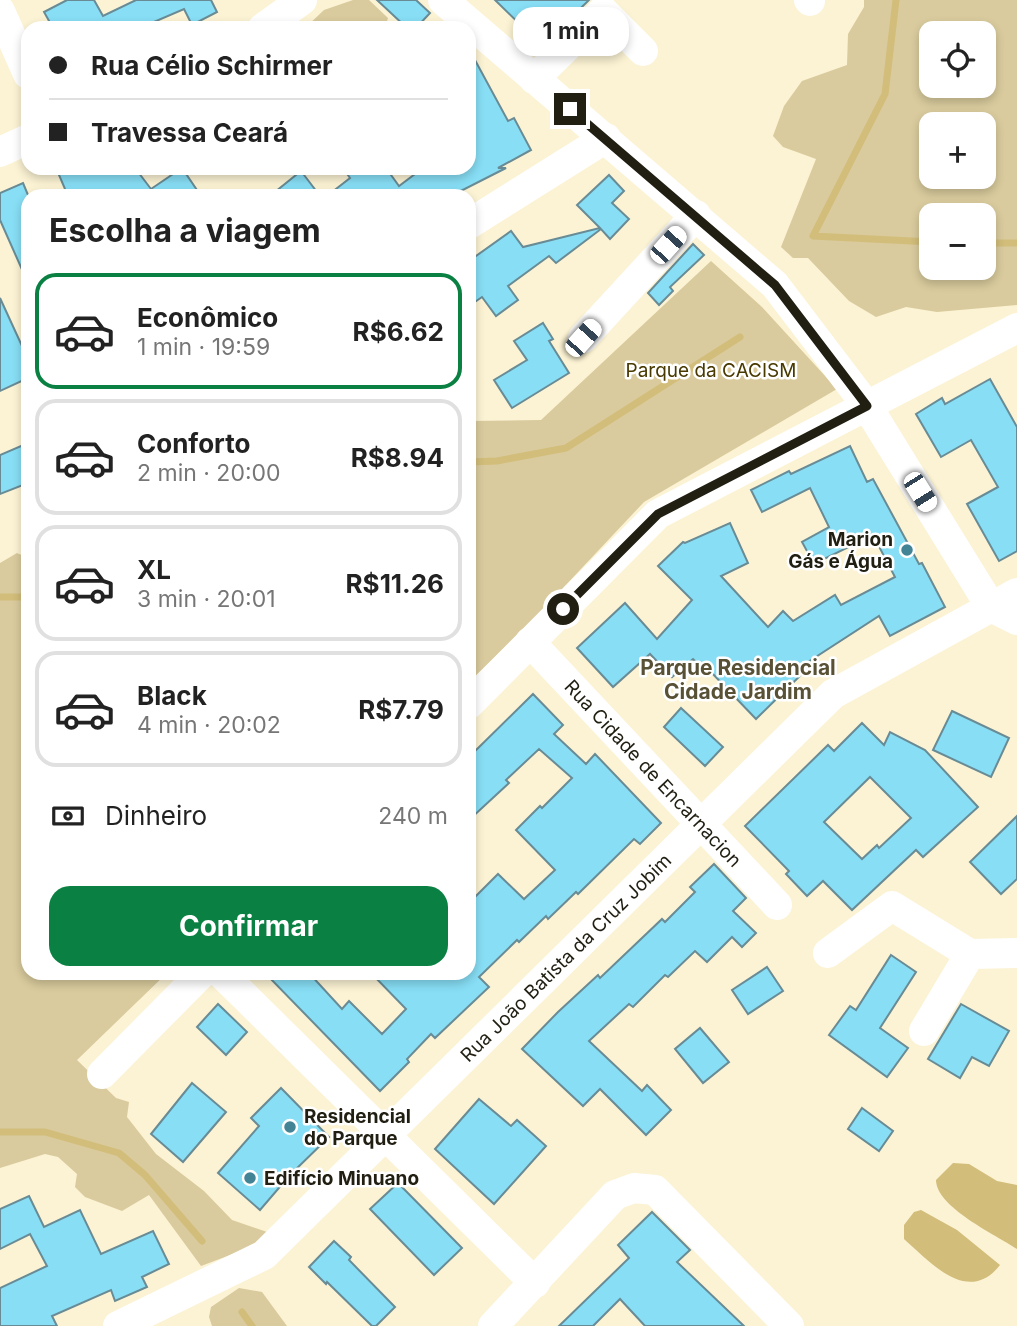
<!DOCTYPE html>
<html lang="pt">
<head>
<meta charset="utf-8">
<style>
	body { margin:0; font-family:Inter,sans-serif; background:#f2f2f2; color:#222; height:100vh; display:flex; flex-direction:column; font-size:26px; white-space:nowrap }
	* { box-sizing:border-box; margin:0 }
	p { font-size:23px; color:#767676 }
	.icon { flex:none; width:38px; height:38px; fill:none; stroke:currentColor; stroke-width:2; stroke-linecap:round; stroke-linejoin:round }
	.map { position:relative; flex:1; overflow:hidden }
	.drawer { position:absolute; left:21px; top:189px; width:455px; height:791px; display:flex; flex-direction:column; background:#fff; border-radius:21px; box-shadow:0 4px 10px #0003 }
	.drawer>* { flex:none }
	.banner { position:absolute; left:21px; top:21px; width:455px; height:154px; border-radius:21px; box-shadow:0 4px 10px #0003; display:grid; align-content:center; height:154px; padding:0 28px; background:#fff }
	.controls { position:absolute; left:919px; top:21px; display:grid; gap:14px }
	.controls a { display:grid; place-items:center; width:77px; height:77px; border-radius:14px; background:#fff; box-shadow:0 4px 10px #0003; font-size:35px }
	.end { position:absolute; width:32px; height:32px; margin:-16px; border:9px solid #211e12; background:#fff; box-shadow:0 0 0 4px #fff }
	.from { border-radius:50% }
	.bubble { position:absolute; height:49px; border-radius:21px; background:#fff; box-shadow:0 4px 10px #0003; font-size:23px; font-weight:700; line-height:49px; text-align:center }
	.car { position:absolute; width:21px; height:42px; margin:-21px -10px; border-radius:9px; box-shadow:0 0 5px 2px #0007; background:linear-gradient(#fff 24%,#345 0 40%,#fff 0 76%,#345 0 86%,#fff 0) }
	.banner b { display:flex; align-items:center; gap:24px; height:66px; font-size:26px }
	.banner b+b { border-top:2px solid #e0e0e0 }
	.banner i { width:18px; height:18px; background:#222 }
	ul { padding:0; list-style:none }
	li { display:flex; align-items:center; gap:21px; height:116px; margin:0 14px 10px; padding:0 14px; border:4px solid #e0e0e0; border-radius:21px }
	li div { flex:1 }
	li b { display:block; font-size:26px }
	li em { font-style:normal; font-weight:700 }
	li.current { border-color:#0b8043 }
	li>.icon { width:63px; height:63px; stroke-width:1.5 }
	h2 { padding:0 28px; font-size:32px; line-height:84px }
	.pay { display:flex; align-items:center; gap:18px; height:77px; padding:0 28px; font-size:26px }
	.pay p { margin-inline-start:auto }
	.button { display:flex; gap:14px; margin-top:auto; padding:14px 28px }
	.button a { flex:1; height:80px; border-radius:21px; background:#0b8043; color:#fff; font-size:28px; font-weight:700; line-height:80px; text-align:center }
	.map>svg:first-child { display:block }
	.green { fill:#d9cb9d; fill-rule:evenodd }
	.water { fill:#d2bd7a }
	.lines { fill:none; stroke-linecap:round; stroke-linejoin:round }
	.stream { stroke:#d2bd7a; stroke-width:7 }
	.building { fill:#87def5; stroke:#688b95; stroke-width:2; fill-rule:evenodd }
	.minor { stroke:#fff; stroke-width:30 }
	.route { stroke:#211e12; stroke-width:9 }
	.poi-dot { fill:#428495; stroke:#fff; stroke-width:2.5 }
	.labels { text-anchor:middle; stroke-width:5; stroke-linejoin:round; paint-order:stroke }
	.park-label { font-size:19px; fill:#473900; stroke:#fff }
	.poi-label { font-size:19px; font-weight:bold; fill:#211e12; stroke:#fff; text-anchor:start }
	.street-label { font-size:19px; fill:#211e12; stroke:#fff }
	.neighbourhood-label { font-size:21px; font-weight:bold; fill:#595136; stroke:#fff }
</style>
</head>
<body>
<div class="map">
<svg width="1017" height="1326" viewBox="0 0 1017 1326">
	<rect width="100%" height="100%" fill="#fcf3d4"/>
	<g class="green">
		<path d="M353,0H369L388,18L385,28H305L324,10Z"/>
		<path d="M864,0H1017V305L937,312L906,307L876,317L849,301L808,258H793L781,247L816,159L783,147L773,136L784,106L802,81L847,65L848,34L864,7ZM984,33V86H931V33ZM931,124H984V177H931ZM984,215V268H931V215Z"/>
		<path d="M711,261L762,307L837,389L644,502L532,621L469,682V421L541,420Z"/>
		<path d="M17,553L28,558V973H167L77,1060L116,1098L129,1102L127,1117L156,1154L204,1191L232,1220L270,1233L262,1243L201,1266L149,1195L122,1211L85,1197L75,1187L77,1174L58,1157L45,1154L0,1168V563Z"/>
		<path d="M239,1288L262,1292L287,1326H212L209,1317L211,1307Z"/>
	</g>
	<g class="water">
		<path d="M953,1163L969,1164L997,1181L1017,1185V1249C996,1235 936,1207 936,1180Z"/>
		<path d="M921,1210L957,1230L1000,1265C968,1306 930,1262 904,1239V1225L914,1212Z"/>
	</g>
	<g class="lines">
		<g class="stream">
			<path d="M896,0L885,94L813,236L931,242"/>
			<path d="M984,243H1017"/>
			<path d="M469,462L497,461L566,448L740,337"/>
			<path d="M0,597H28"/>
			<path d="M0,1132H45L119,1153L145,1175L202,1241"/>
			<path d="M242,1312L252,1326"/>
		</g>
	</g>
	<g class="building">
		<path d="M67,0H94L103,16L136,0H211L217,12L192,25L184,9L140,28H53L44,12Z"/>
		<path d="M377,0H416L430,13L416,28H407Z"/>
		<path d="M495,0H589L542,46Z"/>
		<path d="M469,49L508,121L514,118L531,150L498,168H506L451,196H327L350,178L343,168H386L399,186L423,168H469Z"/>
		<path d="M56,168H135L151,189L182,168L201,196H68Z"/>
		<path d="M301,171L320,196H270Z"/>
		<path d="M609,175L624,191L612,203L629,219L610,239L601,229L556,263L549,256L508,286L518,300L496,316L482,297L469,306V261L511,231L523,247L600,228L577,205Z"/>
		<path d="M23,183L28,195V283L0,220V193Z"/>
		<path d="M693,244L704,255L670,287L673,291L659,305L648,293Z"/>
		<path d="M0,298L28,359V378L0,391Z"/>
		<path d="M543,323L553,339L549,341L569,373L512,408L494,380L527,360L514,341Z"/>
		<path d="M990,379L1017,427V551L999,561L967,504L998,487L971,440L941,457L916,414L942,398L945,404Z"/>
		<path d="M28,443V483L0,494V455Z"/>
		<path d="M850,446L867,482L873,479L919,564L922,563L945,607L890,636L879,616L805,664L809,667L756,719L710,671L708,673L693,659L672,677L650,654L613,687L577,648L625,603L657,639L692,600L658,566L683,542L685,543L730,523L748,563L721,576L768,627L783,611L793,621L835,595L841,605L895,577L873,535L814,564L802,542L829,527L810,488L762,512L751,490L789,471L791,474Z"/>
		<path d="M533,694L563,725L554,734L586,764L595,754L661,823L640,844L634,839L578,894L576,892L548,919L546,916L519,942L517,940L479,977L489,987L435,1038L431,1034L407,1059L409,1062L380,1091L265,973H309L342,1009L349,1001L382,1034L406,1009L371,973H469V903L498,874L524,899L555,870L516,830L540,806L542,808L572,778L539,749L506,780L509,783L469,820V757Z"/>
		<path d="M681,708L723,747L705,766L664,727Z"/>
		<path d="M952,711L1009,738L991,777L933,750Z"/>
		<path d="M862,723L884,745L890,732L925,750L978,807L923,857L916,850L852,910L823,881L807,896L786,874L789,871L745,826L828,745L834,751ZM870,777L911,818L879,848L877,845L862,859L824,822Z"/>
		<path d="M1017,816V879L1001,894L970,862Z"/>
		<path d="M714,864L746,898L733,911L756,933L742,947L732,937L707,962L695,951L668,977L665,975L633,1007L629,1004L589,1041L642,1091L647,1085L671,1110L646,1135L600,1089L583,1106L522,1049L558,1012L598,975L600,978L662,919L665,922L695,892L690,887Z"/>
		<path d="M891,955L916,972L880,1028L908,1048L887,1077L829,1035L850,1006L856,1010Z"/>
		<path d="M767,967L783,991L748,1014L732,990Z"/>
		<path d="M218,1004L247,1032L226,1055L197,1027Z"/>
		<path d="M961,1004L1009,1031L989,1066L972,1057L960,1078L928,1059Z"/>
		<path d="M700,1028L729,1062L703,1083L675,1049Z"/>
		<path d="M192,1083L226,1112L183,1162L151,1134Z"/>
		<path d="M281,1088L329,1137L290,1175L260,1210L218,1173L259,1126L251,1118Z"/>
		<path d="M479,1099L511,1126L517,1120L546,1146L494,1204L435,1149Z"/>
		<path d="M862,1108L893,1131L879,1151L848,1129Z"/>
		<path d="M398,1183L462,1248L434,1275L370,1209Z"/>
		<path d="M29,1196L44,1227L80,1210L101,1254L153,1231L169,1264L142,1277L147,1287L115,1301L111,1290L52,1316L57,1326H0V1288L47,1266L30,1234L0,1249V1209Z"/>
		<path d="M652,1212L690,1250L677,1262L744,1326H645L620,1299L593,1326H559L629,1258L618,1245Z"/>
		<path d="M334,1241L351,1257L349,1260L395,1307L376,1326H372L327,1282L326,1284L309,1267Z"/>
	</g>
	<g class="lines">
		<g class="minor">
			<path d="M443,0L775,285L867,406L991,607L1017,620"/>
			<path d="M809,0L810,1"/>
			<path d="M0,11L28,74"/>
			<path d="M263,28L302,0"/>
			<path d="M534,79L603,11L643,51"/>
			<path d="M0,152L28,139"/>
			<path d="M469,224L606,138"/>
			<path d="M583,338L696,215"/>
			<path id="s1" d="M530,642L777,905"/>
			<path d="M469,704L658,514L1017,328"/>
			<path d="M828,953L892,906L970,954"/>
			<path d="M221,973L535,1283"/>
			<path d="M924,1031L970,954L1017,953"/>
			<path d="M102,1074L202,973"/>
			<path id="s2" d="M118,1326L264,1255L833,694L1017,593"/>
			<path d="M493,1326L615,1195L634,1188L655,1190L789,1326"/>
		</g>
	</g>
	<g class="lines">
		<path class="route" d="M563,609L658,514L867,406L775,285L570,109"/>
	</g>
	<g class="poi-dot">
		<circle cx="907" cy="550" r="7"/>
		<circle cx="290" cy="1127" r="7"/>
		<circle cx="250" cy="1178" r="7"/>
	</g>
	<g class="labels">
		<g class="park-label">
			<text x="711" y="377">Parque da CACISM</text>
		</g>
		<g class="poi-label">
			<text x="893" y="546" text-anchor="end">Marion<tspan x="893" dy="22">Gás e Água</tspan></text>
			<text x="304" y="1123">Residencial<tspan x="304" dy="22">do Parque</tspan></text>
			<text x="264" y="1185">Edifício Minuano</text>
		</g>
		<g class="street-label">
			<text dy="7" stroke="none"><textPath href="#s1" startOffset="180">Rua Cidade de Encarnacion</textPath></text>
			<text dy="7" stroke="none"><textPath href="#s2" startOffset="586">Rua João Batista da Cruz Jobim</textPath></text>
		</g>
		<g class="neighbourhood-label">
			<text x="738" y="675">Parque Residencial<tspan x="738" dy="24">Cidade Jardim</tspan></text>
		</g>
	</g>
</svg>
<div class="controls">
<a><svg class="icon" aria-label="locate" viewBox="0 0 24 24"><circle cx="12" cy="12" r="6"/><path d="M12 2v4M12 18v4M2 12h4M18 12h4"/></svg></a>
<a>+</a>
<a>−</a>
</div>
<i class="end from" style="left:563px;top:609px"></i>
<i class="end" style="left:570px;top:109px"></i>
<div class="bubble" style="left:513px;top:7px;width:116px">1 min</div>
<i class="car" style="left:668px;top:245px;rotate:42deg"></i>
<i class="car" style="left:583px;top:338px;rotate:42deg"></i>
<i class="car" style="left:920px;top:492px;rotate:148deg"></i>
<div class="banner">
<b><i class="from"></i>Rua Célio Schirmer</b>
<b><i></i>Travessa Ceará</b>
</div>
<section class="drawer">
<h2>Escolha a viagem</h2>
<ul>
<li class="current"><svg class="icon" aria-label="car" viewBox="0 0 24 24"><path d="M5 17H2v-5l4-1 3-4h7l3 4 3 1v5h-3M9 17h6M6 11h13"/><circle cx="7" cy="17" r="2"/><circle cx="17" cy="17" r="2"/></svg><div><b>Econômico</b><p>1 min · 19:59</p></div><em>R$6.62</em></li>
<li><svg class="icon" aria-label="car" viewBox="0 0 24 24"><path d="M5 17H2v-5l4-1 3-4h7l3 4 3 1v5h-3M9 17h6M6 11h13"/><circle cx="7" cy="17" r="2"/><circle cx="17" cy="17" r="2"/></svg><div><b>Conforto</b><p>2 min · 20:00</p></div><em>R$8.94</em></li>
<li><svg class="icon" aria-label="car" viewBox="0 0 24 24"><path d="M5 17H2v-5l4-1 3-4h7l3 4 3 1v5h-3M9 17h6M6 11h13"/><circle cx="7" cy="17" r="2"/><circle cx="17" cy="17" r="2"/></svg><div><b>XL</b><p>3 min · 20:01</p></div><em>R$11.26</em></li>
<li><svg class="icon" aria-label="car" viewBox="0 0 24 24"><path d="M5 17H2v-5l4-1 3-4h7l3 4 3 1v5h-3M9 17h6M6 11h13"/><circle cx="7" cy="17" r="2"/><circle cx="17" cy="17" r="2"/></svg><div><b>Black</b><p>4 min · 20:02</p></div><em>R$7.79</em></li>
</ul>
<div class="pay"><svg class="icon" aria-label="cash" viewBox="0 0 24 24"><path d="M3 7h18v10H3z"/><circle cx="12" cy="12" r="2"/></svg>Dinheiro<p>240 m</p></div>
<div class="button"><a>Confirmar</a></div>
</section>
</div>
</body>
</html>
